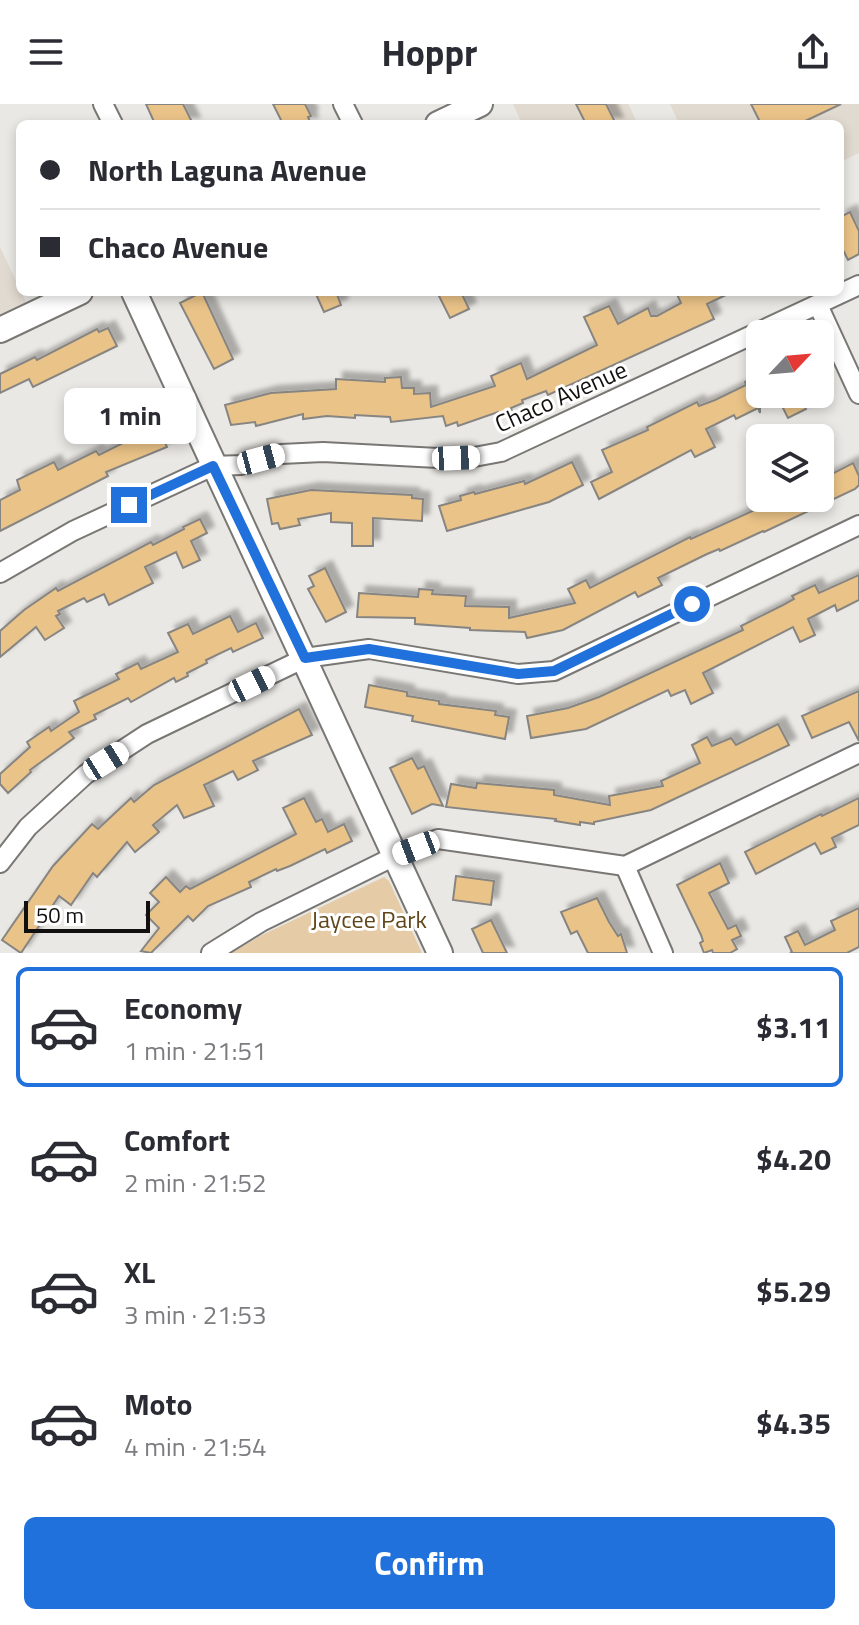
<!DOCTYPE html>
<html lang="en">
<head>
<meta charset="utf-8">
<style>
	body { margin:0; font-family:"Titillium Web",sans-serif; background:#f7f7f7; color:#2b2b33; height:100vh; display:flex; flex-direction:column; font-size:30px; white-space:nowrap }
	* { box-sizing:border-box; margin:0 }
	p { font-size:26px; color:#7c7c81 }
	.icon { flex:none; width:44px; height:44px; fill:none; stroke:currentColor; stroke-width:2; stroke-linecap:round; stroke-linejoin:round }
	.map { position:relative; height:849px; overflow:hidden }
	.panel { display:flex; flex-direction:column; background:#fff; flex:1 }
	.panel>* { flex:none }
	.guide { position:absolute; left:16px; top:16px; width:828px; height:176px; border-radius:12px; box-shadow:0 4px 12px #0003; display:grid; align-content:center; height:176px; padding:0 24px; background:#fff }
	.needle { width:52px; rotate:64deg }
	.fabs { position:absolute; left:746px; top:216px; display:grid; gap:16px }
	.fabs a { display:grid; place-items:center; width:88px; height:88px; border-radius:12px; background:#fff; box-shadow:0 4px 12px #0003; font-size:40px }
	.scale { position:absolute; left:24px; bottom:20px; width:126px; box-sizing:border-box; padding-left:8px; border:4px solid #11100f; border-top:0; font-size:22px; line-height:28px; white-space:nowrap; color:#11100f; -webkit-text-stroke:6px #fff; paint-order:stroke }
	.end { position:absolute; width:36px; height:36px; margin:-18px; border:10px solid #2071db; background:#fff; box-shadow:0 0 0 4px #fff }
	.from { border-radius:50% }
	.bubble { position:absolute; height:56px; border-radius:12px; background:#fff; box-shadow:0 4px 12px #0003; font-size:26px; font-weight:700; line-height:56px; text-align:center }
	.car { position:absolute; width:24px; height:48px; margin:-24px -12px; border-radius:10px; box-shadow:0 0 6px 2px #0007; background:linear-gradient(#fff 24%,#345 0 40%,#fff 0 76%,#345 0 86%,#fff 0) }
	.guide b { display:flex; align-items:center; gap:28px; height:76px; font-size:30px }
	.guide b+b { border-top:2px solid #e1e1e2 }
	.guide i { width:20px; height:20px; background:#2b2b33 }
	ul { padding:14px 0 0; list-style:none }
	li { display:flex; align-items:center; gap:24px; height:120px; margin:0 16px 12px; padding:0 8px; border:4px solid transparent; border-radius:12px }
	li div { flex:1 }
	li b { display:block; font-size:30px }
	li em { font-style:normal; font-weight:700 }
	li.on { border-color:#2071db }
	li>.icon { width:72px; height:72px; stroke-width:1.5 }
	.cta { display:flex; gap:16px; margin-top:auto; padding:16px 24px }
	.cta a { flex:1; height:92px; border-radius:12px; background:#2071db; color:#fff; font-size:32px; font-weight:700; line-height:92px; text-align:center }
	header { display:flex; justify-content:space-between; align-items:center; height:104px; padding:0 24px; background:#fff; font-size:36px; font-weight:700 }
	.map>svg:first-child { display:block }
	.built { fill:#e1dad0 }
	.green { fill:#e5cba6 }
	.building { fill:#eac388; stroke:#878582; stroke-width:2; filter:url(#shadow) }
	.lines { fill:none; stroke-linecap:round; stroke-linejoin:round }
	.street-casing { stroke:#797774; stroke-width:22 }
	.secondary-casing { stroke:#797774; stroke-width:28 }
	.street { stroke:#fff; stroke-width:18 }
	.secondary { stroke:#fff; stroke-width:24 }
	.route { stroke:#2071db; stroke-width:10 }
	.labels { text-anchor:middle; stroke-width:6; stroke-linejoin:round; paint-order:stroke }
	.street-label { font-size:24px; fill:#11100f; stroke:#fff }
	.park-label { font-size:24px; fill:#614619; stroke:#fff }
</style>
</head>
<body>
<header><svg class="icon" aria-label="menu" viewBox="0 0 24 24"><path d="M4 6h16M4 12h16M4 18h16"/></svg>Hoppr<svg class="icon" aria-label="share" viewBox="0 0 24 24"><path d="M12 15V3M7 8l5-5 5 5M5 13v7h14v-7"/></svg></header>
<div class="map">
<svg width="859" height="849" viewBox="0 0 859 849">
	<defs>
		<filter id="shadow"><feDropShadow dx="7" dy="-7" stdDeviation="2" flood-color="#0004"/></filter>
	</defs>
	<rect width="100%" height="100%" fill="#eae8e4"/>
	<g class="built">
		<path d="M513,0H628L638,20H522Z"/>
		<path d="M670,0H859V49L840,58V20H679Z"/>
		<path d="M0,143L26,198L0,210Z"/>
	</g>
	<path class="green" d="M384,773L389,777L422,849H232L260,832Z"/>
	<g class="building">
		<path d="M146,0H183L193,20H155Z"/>
		<path d="M273,0H305L311,12L308,13L311,20H283Z"/>
		<path d="M576,0H606L616,20H586Z"/>
		<path d="M751,0H841L799,20H761Z"/>
		<path d="M850,108L859,127V150L848,156L840,140V113Z"/>
		<path d="M202,188L233,255L214,265L180,199Z"/>
		<path d="M315,188H336L341,201L324,208Z"/>
		<path d="M437,188H461L469,205L450,214Z"/>
		<path d="M676,188H732L707,200L714,215L548,291L546,287L522,296L523,299L511,304L512,307L499,312L498,308L458,322L457,318L446,322L443,312L391,318L390,313L355,311V314L327,312L303,315V310L256,322L255,318L231,321L225,301L271,289L336,285V275L385,278V274L401,273L402,284H414V290L430,289L431,303L495,282L491,272L521,259L527,275L597,241L584,213L609,202L618,220L648,204L651,212H657L681,199Z"/>
		<path d="M108,224L117,242L33,283L29,275L0,289V270L35,253L37,256L97,225L99,228Z"/>
		<path d="M760,270V290H799L806,305L788,314L778,294L760,303V309L758,304L736,315L734,311L706,325L715,343L695,353L691,346L599,395L591,378L612,368L602,346L648,326L647,323L697,298L699,302L715,296L746,281L745,278Z"/>
		<path d="M164,300L171,315L157,322L167,343L106,368L108,372L0,427V396L20,386L17,376L54,358L58,366L96,347L99,351L123,339L117,327L148,312L147,308Z"/>
		<path d="M572,358L583,381L549,398L447,427L439,402L461,396L460,392L474,388L475,390L524,377L525,380Z"/>
		<path d="M853,359L859,372V381L855,385L764,428L763,427L720,447L719,445L707,450L658,474L662,481L638,493L635,488L563,526L527,534L525,528L470,526V524L415,520V514L357,513L359,489L418,493L419,485L433,486L432,490L466,492L465,502L509,503V514L575,499L568,485L586,476L590,484L690,433L691,435L759,404L754,394H773L776,398L785,394H820V376Z"/>
		<path d="M311,386L412,391V394L423,395L422,417L373,414V442H352V419L331,418V409L298,415L300,421L280,425L278,419L272,420L267,395Z"/>
		<path d="M200,415L207,429L191,437L200,456L183,464L176,448L145,463L153,479L109,501L104,490L87,498L84,494L58,507L60,510L56,512L64,524L45,536L36,523L0,553V527L24,506L56,484L58,487L151,438L153,441L184,425L183,423Z"/>
		<path d="M325,464L346,508L326,518L308,485L314,482L309,472Z"/>
		<path d="M859,471V496L837,507L835,501L808,515L815,531L800,538L793,523L703,569L713,589L691,600L685,586L671,592L668,586L586,625L531,634L527,612L568,604L599,593L743,526L741,522L783,501L794,495L792,492L815,481L819,489Z"/>
		<path d="M230,512L238,528L256,519L263,534L233,548L231,544L206,556L207,559L187,569L188,572L176,578L174,574L131,598L128,594L94,611L96,615L69,628L74,634L30,666L31,668L8,689L0,680V670L30,643L27,638L49,623L51,627L79,608L74,597L119,575L116,570L138,559L141,565L178,548L168,529L188,520L193,530Z"/>
		<path d="M369,581L407,588V592L439,597V600L496,607L495,611L509,613L505,635L412,617L413,612L365,603Z"/>
		<path d="M859,587V637L849,618L812,634L802,612Z"/>
		<path d="M299,605L312,631L253,657L258,666L238,676L233,667L204,681L214,702L184,714L177,701L153,721L159,728L135,748L127,738L97,773L93,769L71,801L59,792L21,849L2,836L53,762L92,720L98,725L131,694L134,698L154,681Z"/>
		<path d="M778,620L789,641L651,706L594,718V720L580,718V721L555,717L556,715L446,703L451,680L476,684L477,679L554,686V691L610,701L609,692L663,682L661,677L700,659L692,641L707,633L712,642L731,634L736,641Z"/>
		<path d="M412,654L418,665L424,662L443,702L432,700L412,710L390,664Z"/>
		<path d="M304,694L316,718L322,715L328,728L344,720L352,737L327,749L325,745L290,762L277,767L276,765L249,778L251,783L208,802L193,817L188,812L151,849L141,847L159,824L146,811L159,798L150,789L166,773L180,788L186,782L190,785L296,730L283,704Z"/>
		<path d="M859,694V721L832,734L836,743L821,750L815,739L756,770L745,748L821,710L822,712Z"/>
		<path d="M720,759L729,779L709,789L728,825L736,821L741,832L732,836L737,845L730,849H713L712,846L704,849L700,839L703,837L701,831L677,781Z"/>
		<path d="M456,772L494,777L491,801L453,796Z"/>
		<path d="M597,794L609,818L618,832L621,830L627,849H588L577,827L571,830L561,808Z"/>
		<path d="M859,804V843L847,849H790L792,848L785,833L798,827L805,841L835,826L831,817Z"/>
		<path d="M491,816L507,849H483L472,825Z"/>
	</g>
	<g class="lines">
		<defs>
			<g id="street">
				<path d="M103,0L113,20"/>
				<path d="M343,0L353,20"/>
				<path d="M818,201L859,290"/>
				<path d="M0,469L73,427L213,362L241,361L281,350L323,348L438,354L474,353L501,348L859,181"/>
				<path d="M0,759L28,723L86,670L147,630L305,554L369,545L518,570L554,567L859,421"/>
				<path d="M625,762L663,849"/>
				<path d="M211,849L261,818L395,752L438,735L625,762L859,649"/>
			</g>
			<g id="secondary">
				<path d="M438,20L480,0"/>
				<path d="M134,188L440,849"/>
				<path d="M0,226L80,188"/>
			</g>
		</defs>
		<use href="#street" class="street-casing"/>
		<use href="#secondary" class="secondary-casing"/>
		<use href="#street" class="street"/>
		<use href="#secondary" class="secondary"/>
	</g>
	<g class="lines">
		<path class="route" d="M129,401L213,362L305,554L369,545L518,570L554,567L692,500"/>
	</g>
	<g class="labels">
		<g class="street-label">
			<text transform="translate(561 293) rotate(-24)" y="8">Chaco Avenue</text>
		</g>
		<g class="park-label">
			<text x="369" y="824">Jaycee Park</text>
		</g>
	</g>
</svg>
<div class="fabs">
<a><svg class="needle" viewBox="-14 -14 28 28"><path d="M0-13l5 13h-10z" fill="#e53935"/><path d="M0 13l5-13h-10z" fill="#7c7c81"/></svg></a>
<a><svg class="icon" aria-label="layers" viewBox="0 0 24 24"><path d="M12 4l9 5-9 5-9-5zM3 14l9 5 9-5"/></svg></a>
</div>
<div class="scale">50 m</div>
<i class="end from" style="left:692px;top:500px"></i>
<i class="end" style="left:129px;top:401px"></i>
<div class="bubble" style="left:64px;top:284px;width:132px">1 min</div>
<i class="car" style="left:456px;top:354px;rotate:88deg"></i>
<i class="car" style="left:261px;top:355px;rotate:75deg"></i>
<i class="car" style="left:252px;top:580px;rotate:64deg"></i>
<i class="car" style="left:106px;top:657px;rotate:58deg"></i>
<i class="car" style="left:416px;top:744px;rotate:249deg"></i>
<div class="guide">
<b><i class="from"></i>North Laguna Avenue</b>
<b><i></i>Chaco Avenue</b>
</div>
</div>
<section class="panel">
<ul>
<li class="on"><svg class="icon" aria-label="car" viewBox="0 0 24 24"><path d="M5 17H2v-5l4-1 3-4h7l3 4 3 1v5h-3M9 17h6M6 11h13"/><circle cx="7" cy="17" r="2"/><circle cx="17" cy="17" r="2"/></svg><div><b>Economy</b><p>1 min · 21:51</p></div><em>$3.11</em></li>
<li><svg class="icon" aria-label="car" viewBox="0 0 24 24"><path d="M5 17H2v-5l4-1 3-4h7l3 4 3 1v5h-3M9 17h6M6 11h13"/><circle cx="7" cy="17" r="2"/><circle cx="17" cy="17" r="2"/></svg><div><b>Comfort</b><p>2 min · 21:52</p></div><em>$4.20</em></li>
<li><svg class="icon" aria-label="car" viewBox="0 0 24 24"><path d="M5 17H2v-5l4-1 3-4h7l3 4 3 1v5h-3M9 17h6M6 11h13"/><circle cx="7" cy="17" r="2"/><circle cx="17" cy="17" r="2"/></svg><div><b>XL</b><p>3 min · 21:53</p></div><em>$5.29</em></li>
<li><svg class="icon" aria-label="car" viewBox="0 0 24 24"><path d="M5 17H2v-5l4-1 3-4h7l3 4 3 1v5h-3M9 17h6M6 11h13"/><circle cx="7" cy="17" r="2"/><circle cx="17" cy="17" r="2"/></svg><div><b>Moto</b><p>4 min · 21:54</p></div><em>$4.35</em></li>
</ul>
<div class="cta"><a>Confirm</a></div>
</section>
</body>
</html>
